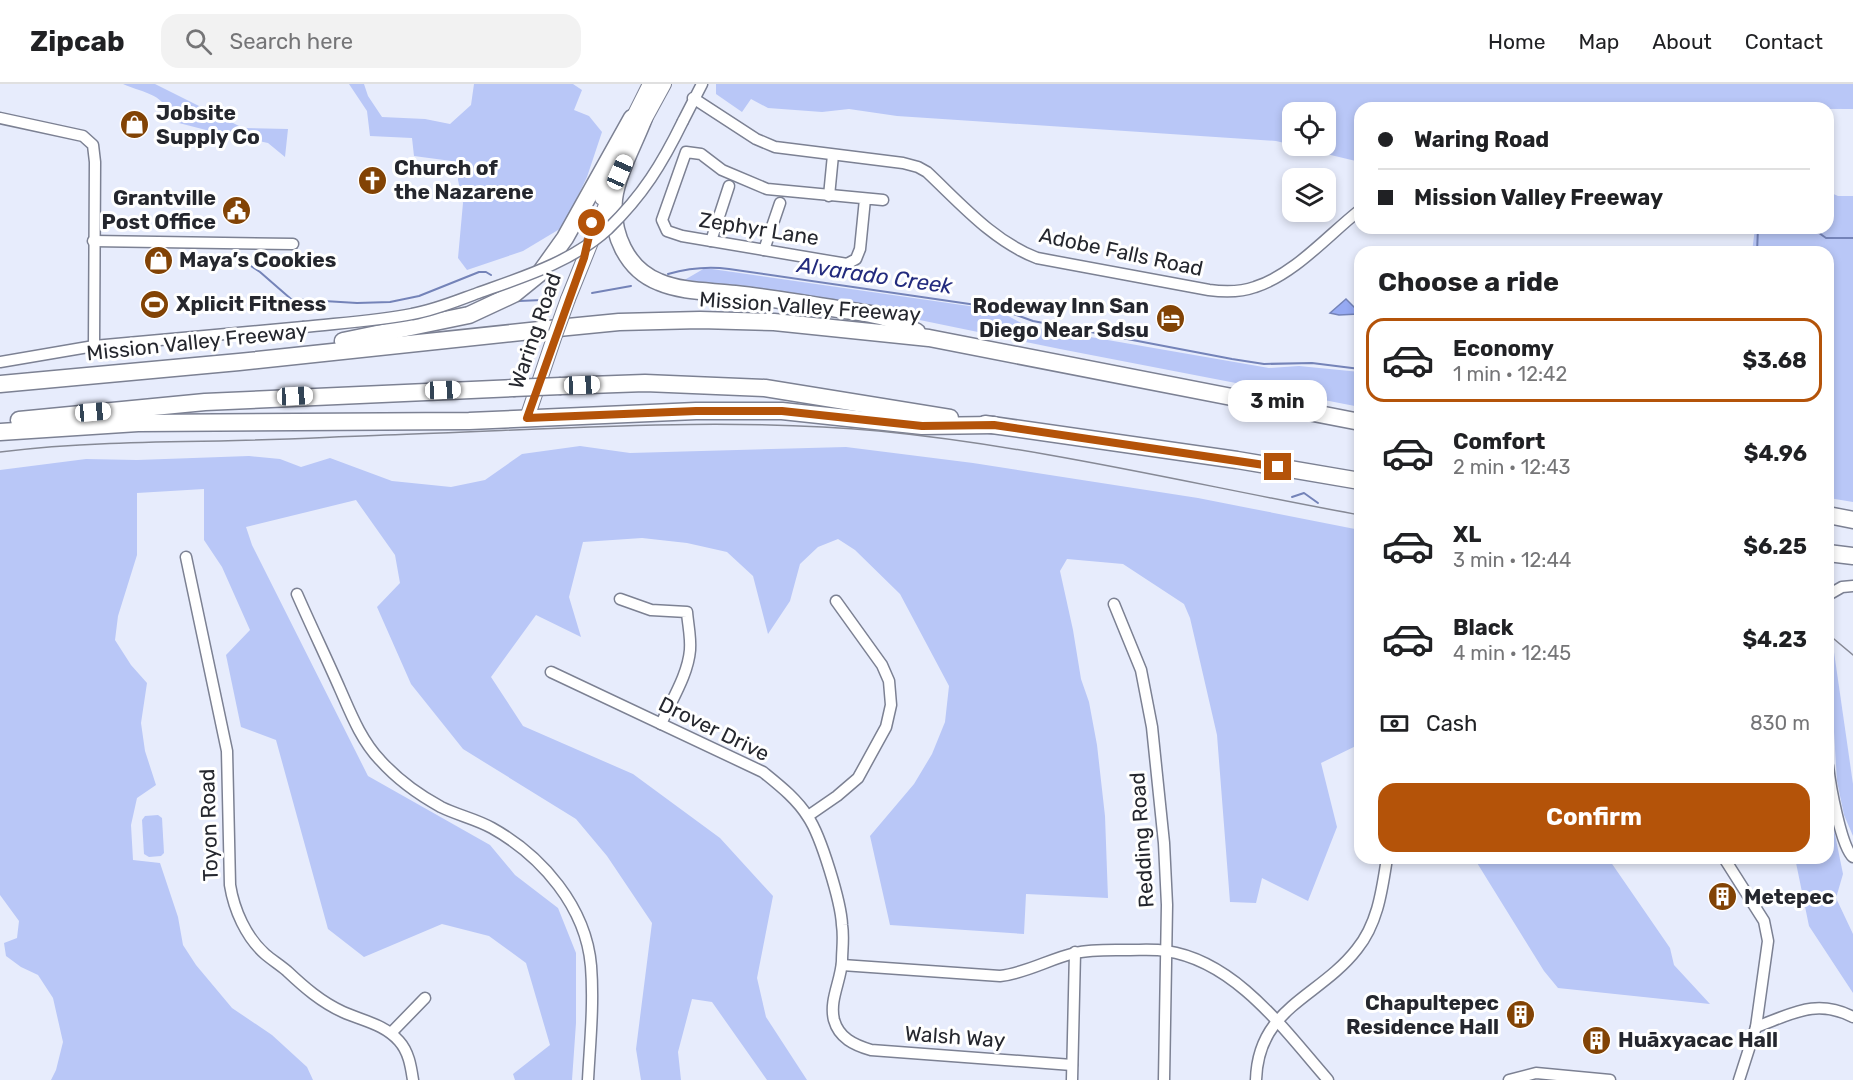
<!DOCTYPE html>
<html lang="en">
<head>
<meta charset="utf-8">
<style>
	body { margin:0; font-family:Rubik,sans-serif; background:#f2f2f2; color:#202124; height:100vh; display:flex; flex-direction:column; font-size:22px; white-space:nowrap }
	* { box-sizing:border-box; margin:0 }
	p { font-size:20px; color:#757577 }
	.icon { flex:none; width:33px; height:33px; fill:none; stroke:currentColor; stroke-width:2; stroke-linecap:round; stroke-linejoin:round }
	.map { position:relative; flex:1; overflow:hidden }
	.details { position:absolute; left:1354px; top:162px; width:480px; height:618px; display:flex; flex-direction:column; background:#fff; border-radius:18px; box-shadow:0 3px 9px #0003 }
	.details>* { flex:none }
	.top-card { position:absolute; left:1354px; top:18px; width:480px; height:132px; border-radius:18px; box-shadow:0 3px 9px #0003; display:grid; align-content:center; height:132px; padding:0 24px; background:#fff }
	.fabs { position:absolute; left:1282px; top:18px; display:grid; gap:12px }
	.fabs a { display:grid; place-items:center; width:54px; height:54px; border-radius:12px; background:#fff; box-shadow:0 3px 9px #0003; font-size:30px }
	.end { position:absolute; width:27px; height:27px; margin:-14px; border:8px solid #b45309; background:#fff; box-shadow:0 0 0 3px #fff }
	.from { border-radius:50% }
	.bubble { position:absolute; height:42px; border-radius:18px; background:#fff; box-shadow:0 3px 9px #0003; font-size:20px; font-weight:700; line-height:42px; text-align:center }
	.car { position:absolute; width:18px; height:36px; margin:-18px -9px; border-radius:8px; box-shadow:0 0 4px 2px #0007; background:linear-gradient(#fff 24%,#345 0 40%,#fff 0 76%,#345 0 86%,#fff 0) }
	.top-card b { display:flex; align-items:center; gap:21px; height:57px; font-size:22px }
	.top-card b+b { border-top:2px solid #e0e0e0 }
	.top-card i { width:15px; height:15px; background:#202124 }
	ul { padding:0; list-style:none }
	li { display:flex; align-items:center; gap:18px; height:84px; margin:0 12px 9px; padding:0 12px; border:3px solid transparent; border-radius:18px }
	li div { flex:1 }
	li b { display:block; font-size:22px }
	li em { font-style:normal; font-weight:700 }
	li.selected { border-color:#b45309 }
	li>.icon { width:54px; height:54px; stroke-width:1.5 }
	h2 { padding:0 24px; font-size:27px; line-height:72px }
	.pay { display:flex; align-items:center; gap:15px; height:66px; padding:0 24px; font-size:22px }
	.pay p { margin-inline-start:auto }
	.button { display:flex; gap:12px; margin-top:auto; padding:12px 24px }
	.button a { flex:1; height:69px; border-radius:18px; background:#b45309; color:#fff; font-size:24px; font-weight:700; line-height:69px; text-align:center }
	header { display:flex; align-items:center; gap:36px; box-sizing:border-box; height:84px; padding:0 30px; background:#fff; border-bottom:2px solid #e0e0e0 }
	header strong { font-size:28px }
	nav { display:flex; gap:33px; margin-inline-start:auto; font-size:21px }
	.search { width:420px; height:54px; background:#f2f2f2; display:flex; align-items:center; gap:15px; box-sizing:border-box; padding:0 21px; border-radius:18px; color:#757577; font-size:22px }
	.map>svg:first-child { display:block }
	.green { fill:#b9c7f7 }
	.water { fill:#96aaf3; stroke:#7483b8; stroke-width:1.5 }
	.lines { fill:none; stroke-linecap:round; stroke-linejoin:round }
	.stream { stroke:#7483b8; stroke-width:2 }
	.minor-casing { stroke:#7c8193; stroke-width:13 }
	.major-casing { stroke:#7c8193; stroke-width:16 }
	.highway-casing { stroke:#7c8193; stroke-width:19 }
	.minor { stroke:#fff; stroke-width:10 }
	.major { stroke:#fff; stroke-width:14 }
	.highway { stroke:#fff; stroke-width:16 }
	.tram { stroke:#868995; stroke-width:1.5 }
	.minor-bridge-casing { stroke:#7c8193; stroke-width:13; stroke-linecap:butt }
	.major-bridge-casing { stroke:#7c8193; stroke-width:16; stroke-linecap:butt }
	.highway-bridge-casing { stroke:#7c8193; stroke-width:19; stroke-linecap:butt }
	.minor-bridge { stroke:#fff; stroke-width:10 }
	.major-bridge { stroke:#fff; stroke-width:14 }
	.highway-bridge { stroke:#fff; stroke-width:16 }
	.route { stroke:#b45309; stroke-width:8 }
	.labels { text-anchor:middle; stroke-width:6; stroke-linejoin:round; paint-order:stroke }
	.poi-label { font-size:21px; font-weight:bold; fill:#25272e; stroke:#fff; text-anchor:start }
	.street-label { font-size:21px; fill:#25272e; stroke:#fff }
	.water-label { font-size:22px; font-style:italic; fill:#232b7e; stroke:#fff }
</style>
</head>
<body>
<header>
<strong>Zipcab</strong>
<div class="search"><svg class="icon" aria-label="search" viewBox="0 0 24 24"><circle cx="10" cy="10" r="6"/><path d="M15 15l6 6"/></svg>Search here</div>
<nav><a>Home</a><a>Map</a><a>About</a><a>Contact</a></nav>
</header>
<div class="map">
<svg width="1853" height="996" viewBox="0 0 1853 996">
	<rect width="100%" height="100%" fill="#e7ecfc"/>
	<g class="green">
		<path d="M123,0H155L243,44L288,45L285,73L268,59L210,47L171,37C166,9 145,10 123,0Z"/>
		<path d="M349,0H364L368,12L382,33L425,35L450,40L471,21L474,0H573L582,6L574,26L589,32L602,48L587,93L563,143L523,167L467,186L458,174L463,119L458,96L459,78L414,72L412,54L370,52L367,27Z"/>
		<path d="M716,0H1853V25L1360,24V78L1293,62H1326V28H1293V61L1276,57L897,32L849,25L822,28L768,24L751,15L742,28L716,10Z"/>
		<path d="M1829,108L1838,112H1853V418L1829,414L1828,168H1752L1755,144H1828Z"/>
		<path d="M705,184L997,226L1027,242L1269,284L1299,282L1360,288V323L1060,265L837,219L681,198Z"/>
		<path d="M580,362L630,369L846,363L973,379L1198,414L1360,446V660L1321,679L1337,743L1308,817L1262,794L1256,819L1230,818L1217,651L1190,534L1184,520L1123,480L1067,475L1060,487L1073,546L1081,595L1089,618L1097,661L1105,732L1108,814L1026,810L1024,850L890,841L870,752L914,700L932,670L945,638L949,602L900,510L855,466L838,455L818,463L800,480L790,517L768,550L753,492L727,468L687,459L642,454L583,458L569,513L581,553L536,531L491,593L523,642L633,690L720,754L773,812L757,894L766,933L807,996H767L712,918L692,915L678,968L681,996H641L636,965L652,839L607,772L576,735L463,665L411,600L377,523L400,499L395,471L356,416L246,443L252,461L368,692L490,761L515,791L558,824L576,869V939L572,996H515L513,990L550,961L526,879L489,852L442,840L364,873L328,845L276,656L241,643L226,571L250,546L222,483L204,456V405L137,409V471L118,532L115,556L131,581L147,599L141,639L145,667L156,701L137,714L131,741L133,776L160,779L178,833L183,861L196,881L232,924L272,951L307,983L313,996H51L56,986L63,958L53,914L38,891L21,883L6,872L4,859L17,854L19,837L0,811V386L86,375L137,376L249,372L280,375L301,383L330,374L392,397L451,403L485,396L522,370Z"/>
		<path d="M1829,567L1834,568L1853,700V752L1844,731L1837,697Z"/>
		<path d="M1829,721L1843,790L1836,814L1853,850V909L1809,842L1795,774H1828Z"/>
		<path d="M158,731L162,734L164,769L161,772L149,773L144,770L142,736L145,732Z"/>
		<path d="M1474,774H1608L1670,864L1674,881L1710,920L1558,904L1544,887Z"/>
	</g>
	<path class="water" d="M1346,215L1358,227V230L1339,231L1330,229Z"/>
	<g class="lines">
		<g class="stream">
			<path d="M1812,144L1826,154H1853"/>
			<path d="M1757,168L1758,144"/>
			<path d="M234,171L260,188L291,215L357,219L390,218L419,212L479,188H486L491,191"/>
			<path d="M668,190C689,184 707,182 729,185L997,224L1033,237L1232,275L1264,280L1312,279L1360,285"/>
			<path d="M592,209L631,202"/>
			<path d="M519,217L542,216"/>
			<path d="M1292,413L1304,409L1318,419"/>
		</g>
		<defs>
			<g id="minor">
				<path d="M693,14L756,55L775,63L903,79L918,83L927,88C961,120 993,157 1037,174L1209,206C1224,208 1241,208 1255,203C1295,190 1328,151 1360,126"/>
				<path d="M0,34L83,52L93,61L95,78L94,262"/>
				<path d="M683,37L702,0"/>
				<path d="M829,112L833,71"/>
				<path d="M865,115L860,165L856,175L847,180L682,152L667,147L662,136L686,68L701,70L722,86L767,105L883,116"/>
				<path d="M93,157L293,160"/>
				<path d="M711,157L729,102"/>
				<path d="M764,166L780,119"/>
				<path d="M0,278L94,262L303,243"/>
				<path d="M186,473L227,667L230,801C234,826 246,853 265,870C272,876 280,881 287,887C304,903 321,918 343,928C363,937 384,940 399,957C409,968 411,983 413,996"/>
				<path d="M297,510C311,542 326,573 340,605C351,630 361,656 380,676C397,695 419,711 441,723C457,731 476,735 492,744C542,772 586,823 591,882C594,920 590,958 588,996"/>
				<path d="M1828,511L1842,503L1853,502"/>
				<path d="M620,515L651,526L687,528C688,541 691,553 690,566C688,591 671,617 661,640"/>
				<path d="M1114,520L1141,586L1152,643L1164,759L1167,821L1164,996"/>
				<path d="M551,588L763,688C779,701 797,715 808,733C821,752 841,818 842,841C844,853 842,866 842,877C841,897 829,916 834,936C839,954 854,961 871,966L1072,981"/>
				<path d="M1828,682C1830,700 1841,763 1853,773"/>
				<path d="M808,732L837,712L858,694L886,643L891,621L889,597L882,581L836,517"/>
				<path d="M1724,774L1764,837L1768,857L1756,943L1739,996"/>
				<path d="M842,881L1000,892C1027,889 1049,875 1075,869C1092,865 1112,866 1130,866C1142,866 1155,865 1166,867C1236,877 1285,947 1328,996"/>
				<path d="M1756,943C1792,930 1816,914 1853,933"/>
				<path d="M391,949L425,914"/>
				<path d="M1072,996L1075,868"/>
				<path d="M1256,996C1258,923 1319,914 1357,865C1378,839 1382,806 1387,774"/>
				<path d="M1509,996L1536,989L1610,996"/>
			</g>
			<g id="major">
				<path d="M641,42L664,0"/>
				<path d="M628,44L650,0"/>
				<path d="M602,114L618,70"/>
				<path d="M568,215L612,106"/>
				<path d="M527,334L555,251"/>
			</g>
			<g id="highway">
				<path d="M644,34C635,58 617,90 614,115C611,149 626,185 659,198C682,208 711,207 735,210C772,214 808,220 844,226C859,228 878,230 893,236C901,240 909,244 917,248"/>
				<path d="M343,257L469,231L514,210L540,189L565,154L632,34"/>
				<path d="M0,300L239,278L568,243L619,238L700,236L774,238L929,254L1360,338"/>
				<path d="M561,302L645,299L765,304L950,334"/>
				<path d="M19,336L205,318L513,304"/>
				<path d="M985,340L1237,376L1360,397"/>
				<path d="M0,348L138,339L469,337L696,327H782L922,342L994,341"/>
				<path d="M1828,431L1853,436"/>
				<path d="M1828,469L1853,472"/>
			</g>
		</defs>
		<use href="#minor" class="minor-casing"/>
		<use href="#major" class="major-casing"/>
		<use href="#highway" class="highway-casing"/>
		<use href="#minor" class="minor"/>
		<use href="#major" class="major"/>
		<use href="#highway" class="highway"/>
		<g class="tram">
			<path d="M0,368C73,359 146,358 220,357C275,356 330,353 385,351C549,346 715,332 879,347C1042,363 1200,402 1360,431"/>
			<path d="M1828,550L1853,571"/>
		</g>
		<defs>
			<path id="minor-bridge" d="M303,243C340,239 377,237 412,230C435,226 456,217 478,209C523,193 572,178 608,145C643,111 662,80 683,37"/>
			<path id="major-bridge" d="M555,251L568,215"/>
			<path id="highway-bridge" d="M513,304L561,302"/>
		</defs>
		<use href="#minor-bridge" class="minor-bridge-casing"/>
		<use href="#major-bridge" class="major-bridge-casing"/>
		<use href="#highway-bridge" class="highway-bridge-casing"/>
		<use href="#minor-bridge" class="minor-bridge"/>
		<use href="#major-bridge" class="major-bridge"/>
		<use href="#highway-bridge" class="highway-bridge"/>
	</g>
	<g class="lines">
		<path class="route" d="M592,139L584,174L527,334L696,327H782L922,342L994,341L1278,383"/>
	</g>
	<defs>
		<symbol id="shop-disc" viewBox="-11 -11 22 22"><circle r="9.5" fill="#824305" stroke="#fff"/><path d="M-5-2.5h2.3a2.7 3.5 0 0 1 5.4 0H5L5.5 6h-11ZM-1.5-2.5h3a1.5 2.3 0 0 0-3 0Z" fill="#fff"/></symbol>
		<symbol id="church-disc" viewBox="-11 -11 22 22"><circle r="9.5" fill="#824305" stroke="#fff"/><path d="M-1.2-6h2.4v3.5h3.3v2.4h-3.3V6h-2.4V-.1h-3.3v-2.4h3.3Z" fill="#fff"/></symbol>
		<symbol id="civic-disc" viewBox="-11 -11 22 22"><circle r="9.5" fill="#824305" stroke="#fff"/><path d="M-.6-6.5H3V-4.5H.6V-3L4-1V1h2V6H-6V1h2V-1L-.6-3ZM-1.2 2.5V6h2.4V2.5Z" fill="#fff"/></symbol>
		<symbol id="stadium-disc" viewBox="-11 -11 22 22"><circle r="9.5" fill="#824305" stroke="#fff"/><path d="M0-5a6.5 5 0 1 0 0 10a6.5 5 0 1 0 0-10ZM-3.5-1.8h7v3.6h-7Z" fill="#fff"/></symbol>
		<symbol id="hotel-disc" viewBox="-11 -11 22 22"><circle r="9.5" fill="#824305" stroke="#fff"/><path d="M-6-4.5h1.5V1H6V5H4.5V3h-9V5H-6ZM-4 0a1.8 1.8 0 1 1 3.6 0ZM.5 0V-2.5h3Q6-2.5 6 0Z" fill="#fff"/></symbol>
		<symbol id="building-disc" viewBox="-11 -11 22 22"><circle r="9.5" fill="#824305" stroke="#fff"/><path d="M-4-6H4V6H1V3H-1V6H-4ZM-2.5-4.3h1.7v1.8h-1.7ZM.8-4.3h1.7v1.8H.8ZM-2.5-1h1.7V.8h-1.7ZM.8-1h1.7V.8H.8Z" fill="#fff"/></symbol>
	</defs>
	<g fill-rule="evenodd">
		<use href="#shop-disc" x="118" y="24" width="33" height="33"/>
		<use href="#church-disc" x="356" y="80" width="33" height="33"/>
		<use href="#civic-disc" x="220" y="110" width="33" height="33"/>
		<use href="#shop-disc" x="142" y="160" width="33" height="33"/>
		<use href="#stadium-disc" x="138" y="204" width="33" height="33"/>
		<use href="#hotel-disc" x="1154" y="218" width="33" height="33"/>
		<use href="#building-disc" x="1706" y="796" width="33" height="33"/>
		<use href="#building-disc" x="1504" y="914" width="33" height="33"/>
		<use href="#building-disc" x="1580" y="940" width="33" height="33"/>
	</g>
	<g class="labels">
		<g class="poi-label">
			<text x="156" y="36">Jobsite<tspan x="156" dy="24">Supply Co</tspan></text>
			<text x="394" y="91">Church of<tspan x="394" dy="24">the Nazarene</tspan></text>
			<text x="216" y="121" text-anchor="end">Grantville<tspan x="216" dy="24">Post Office</tspan></text>
			<text x="179" y="183">Maya’s Cookies</text>
			<text x="176" y="227">Xplicit Fitness</text>
			<text x="1149" y="229" text-anchor="end">Rodeway Inn San<tspan x="1149" dy="24">Diego Near Sdsu</tspan></text>
			<text x="1744" y="820">Metepec</text>
			<text x="1499" y="926" text-anchor="end">Chapultepec<tspan x="1499" dy="24">Residence Hall</tspan></text>
			<text x="1618" y="963">Huāxyacac Hall</text>
		</g>
		<g class="street-label">
			<text transform="translate(759 145) rotate(9)" y="7">Zephyr Lane</text>
			<text transform="translate(1121 168) rotate(12)" y="7">Adobe Falls Road</text>
			<text transform="translate(810 223) rotate(4)" y="7">Mission Valley Freeway</text>
			<text transform="translate(535 247) rotate(-71)" y="7">Waring Road</text>
			<text transform="translate(197 258) rotate(-6)" y="7">Mission Valley Freeway</text>
			<text transform="translate(714 645) rotate(26)" y="7">Drover Drive</text>
			<text transform="translate(209 741) rotate(-92)" y="7">Toyon Road</text>
			<text transform="translate(1142 756) rotate(-94)" y="7">Redding Road</text>
			<text transform="translate(955 953) rotate(4)" y="7">Walsh Way</text>
		</g>
		<g class="water-label">
			<text transform="translate(875 191) rotate(8)" y="8">Alvarado Creek</text>
		</g>
	</g>
</svg>
<div class="fabs">
<a><svg class="icon" aria-label="locate" viewBox="0 0 24 24"><circle cx="12" cy="12" r="6"/><path d="M12 2v4M12 18v4M2 12h4M18 12h4"/></svg></a>
<a><svg class="icon" aria-label="layers" viewBox="0 0 24 24"><path d="M12 4l9 5-9 5-9-5zM3 14l9 5 9-5"/></svg></a>
</div>
<i class="end from" style="left:592px;top:139px"></i>
<i class="end" style="left:1278px;top:383px"></i>
<div class="bubble" style="left:1228px;top:296px;width:99px">3 min</div>
<i class="car" style="left:620px;top:88px;rotate:24deg"></i>
<i class="car" style="left:582px;top:301px;rotate:88deg"></i>
<i class="car" style="left:443px;top:306px;rotate:88deg"></i>
<i class="car" style="left:295px;top:312px;rotate:87deg"></i>
<i class="car" style="left:93px;top:328px;rotate:85deg"></i>
<div class="top-card">
<b><i class="from"></i>Waring Road</b>
<b><i></i>Mission Valley Freeway</b>
</div>
<section class="details">
<h2>Choose a ride</h2>
<ul>
<li class="selected"><svg class="icon" aria-label="car" viewBox="0 0 24 24"><path d="M5 17H2v-5l4-1 3-4h7l3 4 3 1v5h-3M9 17h6M6 11h13"/><circle cx="7" cy="17" r="2"/><circle cx="17" cy="17" r="2"/></svg><div><b>Economy</b><p>1 min · 12:42</p></div><em>$3.68</em></li>
<li><svg class="icon" aria-label="car" viewBox="0 0 24 24"><path d="M5 17H2v-5l4-1 3-4h7l3 4 3 1v5h-3M9 17h6M6 11h13"/><circle cx="7" cy="17" r="2"/><circle cx="17" cy="17" r="2"/></svg><div><b>Comfort</b><p>2 min · 12:43</p></div><em>$4.96</em></li>
<li><svg class="icon" aria-label="car" viewBox="0 0 24 24"><path d="M5 17H2v-5l4-1 3-4h7l3 4 3 1v5h-3M9 17h6M6 11h13"/><circle cx="7" cy="17" r="2"/><circle cx="17" cy="17" r="2"/></svg><div><b>XL</b><p>3 min · 12:44</p></div><em>$6.25</em></li>
<li><svg class="icon" aria-label="car" viewBox="0 0 24 24"><path d="M5 17H2v-5l4-1 3-4h7l3 4 3 1v5h-3M9 17h6M6 11h13"/><circle cx="7" cy="17" r="2"/><circle cx="17" cy="17" r="2"/></svg><div><b>Black</b><p>4 min · 12:45</p></div><em>$4.23</em></li>
</ul>
<div class="pay"><svg class="icon" aria-label="cash" viewBox="0 0 24 24"><path d="M3 7h18v10H3z"/><circle cx="12" cy="12" r="2"/></svg>Cash<p>830 m</p></div>
<div class="button"><a>Confirm</a></div>
</section>
</div>
</body>
</html>
